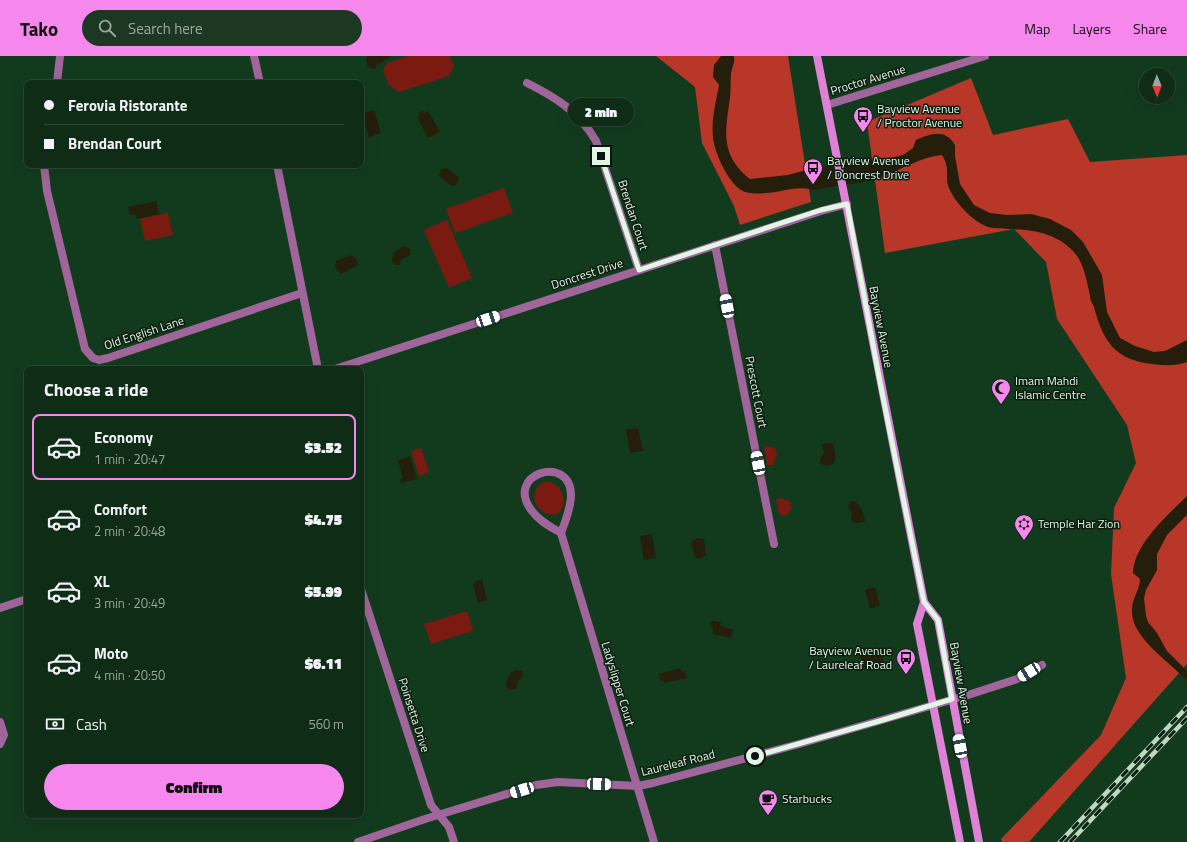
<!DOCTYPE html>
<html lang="en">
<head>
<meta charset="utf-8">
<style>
	body { margin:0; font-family:"Titillium Web",sans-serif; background:#1c3823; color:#f1f3f6; height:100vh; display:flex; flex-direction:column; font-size:15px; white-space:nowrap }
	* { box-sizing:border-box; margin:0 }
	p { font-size:13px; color:#9ba7a1 }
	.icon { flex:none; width:22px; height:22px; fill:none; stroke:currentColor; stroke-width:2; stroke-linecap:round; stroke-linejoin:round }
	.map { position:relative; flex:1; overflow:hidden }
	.sheet { position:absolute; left:24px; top:310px; width:340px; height:452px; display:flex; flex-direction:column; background:#0e2c16; border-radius:8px; box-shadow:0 4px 16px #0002,0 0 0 1px #2e4835 }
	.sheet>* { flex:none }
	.top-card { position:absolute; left:24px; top:24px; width:340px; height:88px; border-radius:8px; box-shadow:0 4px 16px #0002,0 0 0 1px #2e4835; display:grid; align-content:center; height:88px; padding:0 20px; background:#0e2c16 }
	.needle { width:26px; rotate:179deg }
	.tools { position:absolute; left:1139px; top:12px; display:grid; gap:8px }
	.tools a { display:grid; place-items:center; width:36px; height:36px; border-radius:50%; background:#0e2c16; box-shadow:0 4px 16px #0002,0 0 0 1px #2e4835; font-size:20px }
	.end { position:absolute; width:18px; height:18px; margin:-9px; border:5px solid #e0f7e4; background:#111; box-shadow:0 0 0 2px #111 }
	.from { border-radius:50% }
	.bubble { position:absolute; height:28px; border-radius:14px; background:#0e2c16; box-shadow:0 4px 16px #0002,0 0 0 1px #2e4835; font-size:13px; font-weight:800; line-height:28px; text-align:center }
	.car { position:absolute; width:12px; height:24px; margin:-12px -6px; border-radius:5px; box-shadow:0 0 3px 1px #0007; background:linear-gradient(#fff 24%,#345 0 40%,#fff 0 76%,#345 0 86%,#fff 0) }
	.top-card b { display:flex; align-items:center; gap:14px; height:38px; font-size:15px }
	.top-card b+b { border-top:1px solid #2e4835 }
	.top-card i { width:10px; height:10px; background:#f1f3f6 }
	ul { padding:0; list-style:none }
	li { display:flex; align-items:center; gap:12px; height:66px; margin:0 8px 6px; padding:0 12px; border:2px solid transparent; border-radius:8px }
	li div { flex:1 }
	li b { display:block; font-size:15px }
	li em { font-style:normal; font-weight:800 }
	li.active { border-color:#f688ed }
	li>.icon { width:36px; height:36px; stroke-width:1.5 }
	h2 { padding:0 20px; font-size:18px; line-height:48px }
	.pay { display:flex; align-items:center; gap:10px; height:44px; padding:0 20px; font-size:15px }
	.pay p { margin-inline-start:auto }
	.primary-button { display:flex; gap:8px; margin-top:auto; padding:8px 20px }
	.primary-button a { flex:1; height:46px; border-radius:24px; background:#f688ed; color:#111; font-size:16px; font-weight:800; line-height:46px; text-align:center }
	header { display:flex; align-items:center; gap:24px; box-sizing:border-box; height:56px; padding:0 20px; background:#f688ed; color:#111 }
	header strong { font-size:19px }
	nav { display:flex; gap:22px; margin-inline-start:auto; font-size:14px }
	.search { width:280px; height:36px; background:#1c3823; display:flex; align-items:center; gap:10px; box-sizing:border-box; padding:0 14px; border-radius:22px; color:#9ba7a1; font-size:15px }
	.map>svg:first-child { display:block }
	.green { fill:#7a1a10 }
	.forest { fill:#b83728 }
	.water { fill:#251e0b }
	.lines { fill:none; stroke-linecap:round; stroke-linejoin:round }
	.street { stroke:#a0669b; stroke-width:8 }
	.secondary { stroke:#de82d7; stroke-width:8 }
	.rail-casing { stroke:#bed8c3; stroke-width:4.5 }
	.rail { stroke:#0d1e11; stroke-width:3; stroke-dasharray:9; stroke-linecap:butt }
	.route { stroke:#e0f7e4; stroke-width:5 }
	.labels { text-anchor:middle; stroke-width:3; stroke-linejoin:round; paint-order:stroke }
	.street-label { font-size:12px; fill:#e0f7e4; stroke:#0d1e11 }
	.poi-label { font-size:12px; fill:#e0f7e4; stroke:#0d1e11; text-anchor:start }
</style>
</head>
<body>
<header>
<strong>Tako</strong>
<div class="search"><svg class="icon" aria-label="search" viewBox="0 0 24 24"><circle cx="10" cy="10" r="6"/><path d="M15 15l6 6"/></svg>Search here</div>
<nav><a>Map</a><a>Layers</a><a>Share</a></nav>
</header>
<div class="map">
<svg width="1187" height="786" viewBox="0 0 1187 786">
	<rect width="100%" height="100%" fill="#123b1e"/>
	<g class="green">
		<path d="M408,0H450L454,10L449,20L399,36L388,28L383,14L387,7Z"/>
		<path d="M504,132L513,157L455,177L446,153Z"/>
		<path d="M168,157L173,179L145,185L140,163Z"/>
		<path d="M447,164L472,222L449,232L424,174Z"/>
		<path d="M766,390L775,392L777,398L773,409H767L764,391Z"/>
		<path d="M421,392L429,416L419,420L411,395Z"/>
		<path d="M547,425C565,428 570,454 554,459C534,459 525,432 547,425Z"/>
		<path d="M779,442L790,445C792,452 791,455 786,459H781L778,455L776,443Z"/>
		<path d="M467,555L473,575L431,588L424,568Z"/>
	</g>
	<g class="forest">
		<path d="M656,0H788L811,146L740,169L734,150L702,87L695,31Z"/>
		<path d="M971,22L993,79L1068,63L1090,106L1187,99V608L1029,786H1002L1001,783L1101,679L1126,622L1111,518L1114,452L1136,407L1127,369L1057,263L1046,206L1014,173L885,197L867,66Z"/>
	</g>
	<g class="water">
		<path d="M367,0H391L381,7L377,8L376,12L372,13L368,11L366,3Z"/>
		<path d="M721,0H734C735,7 732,11 731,18C730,26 731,34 730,42C725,76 720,99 750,123L788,119L810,113L895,101L903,99L913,92L916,84C930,78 945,72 955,89V100L960,128L974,149L990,157L1007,159L1031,158L1050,163L1071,174L1083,186L1102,219L1107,256L1120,282L1135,290L1154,296L1165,295L1187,284V306C1174,311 1158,309 1145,307C1112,301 1102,281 1094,251C1093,248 1090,244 1090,240C1087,226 1084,206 1073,195C1055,177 1034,174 1009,173C1003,172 995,173 988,171C980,168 972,162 966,156C959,149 948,135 947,125C947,115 948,108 942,99C920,101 901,114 881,121C861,128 834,130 813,134C796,129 781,137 765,137C758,138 747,138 741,134C728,126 714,96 713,81C711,64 716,46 719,29L713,21L714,9Z"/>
		<path d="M374,54L381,77L369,81L362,58Z"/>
		<path d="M423,54L424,57L428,55L440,76L428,82L417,61L420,59L419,57Z"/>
		<path d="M447,112L459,122L458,126L454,130L450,129L439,120L441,113Z"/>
		<path d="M156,145L159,158L136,163L135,158L130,159L128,151Z"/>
		<path d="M404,190L411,194L410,199L402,203L399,209H395L392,205L393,197Z"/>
		<path d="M352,199L357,204L358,209L341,218L335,211L336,205Z"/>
		<path d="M638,372L643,395L630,397L626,374Z"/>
		<path d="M826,387L833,388L836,402L833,408L826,410L820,407V403L824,397L822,389Z"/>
		<path d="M410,400L417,423L401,427L400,423L403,422L398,404Z"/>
		<path d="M1187,440V459L1167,479L1157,498V514L1146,534L1144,542L1146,560L1148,566L1157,577L1167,595L1187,615V625C1170,606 1132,582 1132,556C1131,543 1140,535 1140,523L1133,517C1134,488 1168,459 1187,440Z"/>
		<path d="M851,445H855L862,453L865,464L864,466L854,467L851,464L852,457L848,450Z"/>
		<path d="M652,478L656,502L644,504L640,480Z"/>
		<path d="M697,482L704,483L706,499L700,503L695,501L691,486Z"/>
		<path d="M482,523L487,544L478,547L473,528H475V526Z"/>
		<path d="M875,531L880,549L874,552H870L865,534Z"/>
		<path d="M711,565L721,566L720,569L733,574L731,582L713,578V571L710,570Z"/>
		<path d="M881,595L884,607L863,612L860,601Z"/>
		<path d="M680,612L682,616L685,615L687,622L665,627L664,625L661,626L659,618Z"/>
		<path d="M516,614L522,615L523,620L518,625L516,633L510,634L506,631C505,625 510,616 516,614Z"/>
	</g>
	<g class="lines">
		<g class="street">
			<path d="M254,0L260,27"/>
			<path d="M57,27L60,0"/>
			<path d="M527,27C557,42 579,56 596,85L639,214"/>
			<path d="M827,49L985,0"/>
			<path d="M44,109L47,135L85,293L93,302L99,304L108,302L302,237"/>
			<path d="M277,109L318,313"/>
			<path d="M715,189L774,488"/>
			<path d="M335,313L821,155L847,148"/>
			<path d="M561,477C551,471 539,465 532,455C503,418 570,397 571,439C571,452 565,466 561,477L654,786"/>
			<path d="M361,533L431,749L449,771L454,786"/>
			<path d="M0,552L27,543"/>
			<path d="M0,666L4,679L0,688"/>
			<path d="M358,786L425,763L536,729L558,726L638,730L653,727L799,688L968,639L1017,623L1042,609"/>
		</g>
		<g class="secondary">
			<path d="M817,0L924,546L938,564L979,786"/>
			<path d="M924,546L917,568L960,786"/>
		</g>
		<defs>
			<g id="rail">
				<path d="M1060,786L1187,651"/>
				<path d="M1070,786L1187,662"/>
			</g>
		</defs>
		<use href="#rail" class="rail-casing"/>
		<use href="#rail" class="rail"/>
	</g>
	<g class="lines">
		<path class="route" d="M601,100L639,214L821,154L847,148L880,326L924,546L938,564L952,643L883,664L755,700"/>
	</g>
	<defs>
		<symbol id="bus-pin" viewBox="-11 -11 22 30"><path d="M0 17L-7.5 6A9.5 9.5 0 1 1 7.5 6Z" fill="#f688ed" stroke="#0d1e11"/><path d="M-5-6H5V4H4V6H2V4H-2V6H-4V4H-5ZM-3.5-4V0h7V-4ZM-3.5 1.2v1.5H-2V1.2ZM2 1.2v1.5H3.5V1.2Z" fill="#111"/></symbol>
		<symbol id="mosque-pin" viewBox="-11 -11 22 30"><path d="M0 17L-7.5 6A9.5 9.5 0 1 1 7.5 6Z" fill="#f688ed" stroke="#0d1e11"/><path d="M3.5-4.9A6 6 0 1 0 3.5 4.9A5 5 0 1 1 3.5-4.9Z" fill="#111"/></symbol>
		<symbol id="synagogue-pin" viewBox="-11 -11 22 30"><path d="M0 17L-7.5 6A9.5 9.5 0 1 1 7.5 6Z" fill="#f688ed" stroke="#0d1e11"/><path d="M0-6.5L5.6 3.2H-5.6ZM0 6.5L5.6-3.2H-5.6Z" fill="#111"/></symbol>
		<symbol id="cafe-pin" viewBox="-11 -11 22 30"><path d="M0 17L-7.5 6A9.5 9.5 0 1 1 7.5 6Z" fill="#f688ed" stroke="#0d1e11"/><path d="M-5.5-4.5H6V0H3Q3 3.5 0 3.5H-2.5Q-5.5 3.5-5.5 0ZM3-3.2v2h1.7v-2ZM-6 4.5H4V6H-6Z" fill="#111"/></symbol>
	</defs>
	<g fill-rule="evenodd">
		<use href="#bus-pin" x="852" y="49" width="22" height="30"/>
		<use href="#bus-pin" x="802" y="101" width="22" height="30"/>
		<use href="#mosque-pin" x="990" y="321" width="22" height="30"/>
		<use href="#synagogue-pin" x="1013" y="457" width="22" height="30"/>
		<use href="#bus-pin" x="895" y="591" width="22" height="30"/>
		<use href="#cafe-pin" x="757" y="732" width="22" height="30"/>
	</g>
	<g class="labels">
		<g class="street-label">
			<text transform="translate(868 24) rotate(-17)" y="4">Proctor Avenue</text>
			<text transform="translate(633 159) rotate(72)" y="4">Brendan Court</text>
			<text transform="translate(587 218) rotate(-18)" y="4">Doncrest Drive</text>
			<text transform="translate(881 271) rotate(79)" y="4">Bayview Avenue</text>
			<text transform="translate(144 277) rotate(-18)" y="4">Old English Lane</text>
			<text transform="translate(756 336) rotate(79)" y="4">Prescott Court</text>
			<text transform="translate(961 627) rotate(80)" y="4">Bayview Avenue</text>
			<text transform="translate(618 628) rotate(73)" y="4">Ladyslipper Court</text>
			<text transform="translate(414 659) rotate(72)" y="4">Poinsetta Drive</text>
			<text transform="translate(678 707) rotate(-14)" y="4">Laureleaf Road</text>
		</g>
		<g class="poi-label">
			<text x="877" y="57">Bayview Avenue<tspan x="877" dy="14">/ Proctor Avenue</tspan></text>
			<text x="827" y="109">Bayview Avenue<tspan x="827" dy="14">/ Doncrest Drive</tspan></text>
			<text x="1015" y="329">Imam Mahdi<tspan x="1015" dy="14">Islamic Centre</tspan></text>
			<text x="1038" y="472">Temple Har Zion</text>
			<text x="892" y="599" text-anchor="end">Bayview Avenue<tspan x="892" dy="14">/ Laureleaf Road</tspan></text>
			<text x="782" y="747">Starbucks</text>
		</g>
	</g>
</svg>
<div class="tools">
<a><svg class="needle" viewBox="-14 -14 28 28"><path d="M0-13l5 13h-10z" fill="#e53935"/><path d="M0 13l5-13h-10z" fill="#9ba7a1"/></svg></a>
</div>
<i class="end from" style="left:755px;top:700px"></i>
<i class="end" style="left:601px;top:100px"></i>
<div class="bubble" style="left:568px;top:42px;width:66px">2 min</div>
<i class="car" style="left:727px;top:250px;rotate:349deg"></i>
<i class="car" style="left:488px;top:263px;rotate:72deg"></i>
<i class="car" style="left:758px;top:407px;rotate:349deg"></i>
<i class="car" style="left:1029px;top:616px;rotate:239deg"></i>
<i class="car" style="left:960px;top:690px;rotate:349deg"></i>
<i class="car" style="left:599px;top:728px;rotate:92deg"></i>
<i class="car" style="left:522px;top:734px;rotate:253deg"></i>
<div class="top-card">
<b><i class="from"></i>Ferovia Ristorante</b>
<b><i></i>Brendan Court</b>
</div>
<section class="sheet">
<h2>Choose a ride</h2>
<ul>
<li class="active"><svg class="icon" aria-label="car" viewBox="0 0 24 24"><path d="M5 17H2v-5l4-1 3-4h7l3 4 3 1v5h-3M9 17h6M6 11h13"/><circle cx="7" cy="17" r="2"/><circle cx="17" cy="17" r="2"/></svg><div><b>Economy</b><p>1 min · 20:47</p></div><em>$3.52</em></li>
<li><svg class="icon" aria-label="car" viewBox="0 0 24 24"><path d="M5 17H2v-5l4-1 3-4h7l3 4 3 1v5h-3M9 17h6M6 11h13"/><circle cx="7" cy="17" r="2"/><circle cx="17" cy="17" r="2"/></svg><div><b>Comfort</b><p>2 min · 20:48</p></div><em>$4.75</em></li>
<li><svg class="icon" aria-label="car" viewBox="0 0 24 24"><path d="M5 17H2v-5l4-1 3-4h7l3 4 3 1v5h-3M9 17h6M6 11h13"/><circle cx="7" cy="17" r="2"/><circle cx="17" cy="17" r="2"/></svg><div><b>XL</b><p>3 min · 20:49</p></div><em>$5.99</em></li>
<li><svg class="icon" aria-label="car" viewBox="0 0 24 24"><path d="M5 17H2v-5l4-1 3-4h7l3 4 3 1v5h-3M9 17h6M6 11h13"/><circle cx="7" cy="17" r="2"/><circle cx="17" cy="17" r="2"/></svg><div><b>Moto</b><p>4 min · 20:50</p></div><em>$6.11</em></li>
</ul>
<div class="pay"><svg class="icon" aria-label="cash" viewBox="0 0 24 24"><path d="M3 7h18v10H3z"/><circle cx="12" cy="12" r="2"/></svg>Cash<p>560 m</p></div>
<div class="primary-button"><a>Confirm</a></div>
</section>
</div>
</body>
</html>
